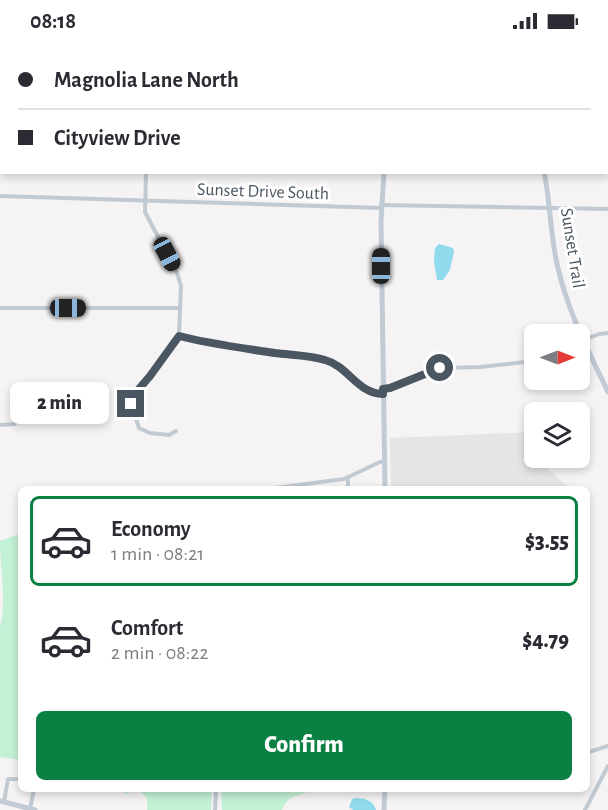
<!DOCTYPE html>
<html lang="en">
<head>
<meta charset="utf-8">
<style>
	body { margin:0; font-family:"Alegreya Sans",sans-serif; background:#f7f7f7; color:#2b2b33; height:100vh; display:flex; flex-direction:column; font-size:22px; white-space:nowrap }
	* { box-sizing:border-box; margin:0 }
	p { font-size:20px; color:#7c7c81 }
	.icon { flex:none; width:33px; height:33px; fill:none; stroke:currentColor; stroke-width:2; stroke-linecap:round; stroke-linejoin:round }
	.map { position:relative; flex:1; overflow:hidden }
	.side { position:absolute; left:18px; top:444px; width:572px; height:306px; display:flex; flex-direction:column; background:#fff; border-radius:9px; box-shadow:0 3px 9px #0003 }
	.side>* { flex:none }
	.hud { position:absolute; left:0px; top:0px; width:609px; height:132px; box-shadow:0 3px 9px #0003; display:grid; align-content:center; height:132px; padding:0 18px; background:#fff }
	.needle { width:39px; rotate:90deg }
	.buttons { position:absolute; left:524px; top:282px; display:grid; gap:12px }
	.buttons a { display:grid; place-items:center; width:66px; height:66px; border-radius:9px; background:#fff; box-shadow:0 3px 9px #0003; font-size:30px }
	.end { position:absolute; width:27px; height:27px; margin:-14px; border:8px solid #4a5661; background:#fff; box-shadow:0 0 0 3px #fff }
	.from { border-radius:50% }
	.bubble { position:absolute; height:42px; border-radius:9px; background:#fff; box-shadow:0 3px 9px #0003; font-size:20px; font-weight:800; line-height:42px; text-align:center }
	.car { position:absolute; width:18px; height:36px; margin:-18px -9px; border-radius:8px; box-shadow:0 0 4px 2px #0007; background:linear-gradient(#222 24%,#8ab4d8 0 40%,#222 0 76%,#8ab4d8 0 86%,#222 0) }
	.hud b { display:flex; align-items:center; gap:21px; height:57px; font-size:22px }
	.hud b+b { border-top:2px solid #e1e1e2 }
	.hud i { width:15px; height:15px; background:#2b2b33 }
	ul { padding:10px 0 0; list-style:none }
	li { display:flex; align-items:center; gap:18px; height:90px; margin:0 12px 9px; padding:0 6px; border:3px solid transparent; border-radius:9px }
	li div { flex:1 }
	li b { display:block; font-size:22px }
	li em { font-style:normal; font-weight:800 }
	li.active { border-color:#0b8043 }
	li>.icon { width:54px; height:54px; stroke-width:1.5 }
	.button { display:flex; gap:12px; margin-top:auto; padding:12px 18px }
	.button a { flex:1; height:69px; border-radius:9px; background:#0b8043; color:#fff; font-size:24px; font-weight:800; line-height:69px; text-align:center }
	.status { display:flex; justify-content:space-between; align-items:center; height:42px; padding:0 30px; background:#fff; direction:ltr }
	.status svg { height:16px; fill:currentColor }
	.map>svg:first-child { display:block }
	.education { fill:#e6e4e5 }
	.green { fill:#c3f1d5 }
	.water { fill:#90daee }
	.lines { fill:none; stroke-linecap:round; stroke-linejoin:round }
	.street { stroke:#c1cad2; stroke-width:4 }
	.secondary { stroke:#c1cbd6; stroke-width:5 }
	.route { stroke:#4a5661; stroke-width:8 }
	.labels { text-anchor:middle; stroke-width:6; stroke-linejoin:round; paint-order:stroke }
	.street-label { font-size:18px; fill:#4a5661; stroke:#fff }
</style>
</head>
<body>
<div class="status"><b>08:18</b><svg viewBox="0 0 49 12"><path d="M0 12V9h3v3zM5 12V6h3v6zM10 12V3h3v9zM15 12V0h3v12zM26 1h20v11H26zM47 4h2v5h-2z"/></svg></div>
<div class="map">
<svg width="608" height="768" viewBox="0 0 608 768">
	<rect width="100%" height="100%" fill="#f5f3f3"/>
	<path class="education" d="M533,390L534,416H542L547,426L566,443L582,447H391L390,396Z"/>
	<g class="green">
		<path d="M21,491V718L0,715V586C7,559 0,528 0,499Z"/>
		<path d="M123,747H212L211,768H147V756L137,747L126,752Z"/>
		<path d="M221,747H309C299,758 291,748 282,768H222Z"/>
	</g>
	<g class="water">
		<path d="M439,202L453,206L454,209L450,228L443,238H437L434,220L435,206Z"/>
		<path d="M356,756C366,756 373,759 376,768H353L349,765L352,757Z"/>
	</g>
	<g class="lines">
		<g class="street">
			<path d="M146,2V0"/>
			<path d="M0,96H2"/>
			<path d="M146,130L145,170L177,231L181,244L179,294"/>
			<path d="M0,154L381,166"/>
			<path d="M381,163L608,167"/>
			<path d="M0,266H180"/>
			<path d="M179,294L251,307L324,318L336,323L369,350L383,352"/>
			<path d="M584,298L599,292L608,291"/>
			<path d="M579,313L590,312"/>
			<path d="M383,347L390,346L440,326L480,325L534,319"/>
			<path d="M0,383L15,382"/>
			<path d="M176,389L169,393L150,391L139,386L131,362L132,355L150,335L179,294"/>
			<path d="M348,436V447"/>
			<path d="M267,447L344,437L380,420H384"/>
			<path d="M586,711L608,704"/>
			<path d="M4,760L8,737H21"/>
			<path d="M30,767L34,747"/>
			<path d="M215,768L216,747"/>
			<path d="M585,768L608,724"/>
		</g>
		<g class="secondary">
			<path d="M37,0V2"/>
			<path d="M383,0V2"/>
			<path d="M546,2V0"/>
			<path d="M0,34H2"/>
			<path d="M384,130L381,179L385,447"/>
			<path d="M544,130C551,162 550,195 558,226C568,270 589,310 608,350"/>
			<path d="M0,759L35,768"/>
			<path d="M384,768L385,747"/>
		</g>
	</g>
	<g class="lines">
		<path class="route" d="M131,362L132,355L150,334L179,294C210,302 243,306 275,311C291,313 309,313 325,318C348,324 358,352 383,352V347L390,346L440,326"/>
	</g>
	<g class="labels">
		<g class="street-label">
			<text transform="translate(263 149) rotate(2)" y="6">Sunset Drive South</text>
			<text transform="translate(573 206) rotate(81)" y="6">Sunset Trail</text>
		</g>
	</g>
</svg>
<div class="buttons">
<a><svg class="needle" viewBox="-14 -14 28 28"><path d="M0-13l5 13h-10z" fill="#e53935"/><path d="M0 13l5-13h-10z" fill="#7c7c81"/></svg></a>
<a><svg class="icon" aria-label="layers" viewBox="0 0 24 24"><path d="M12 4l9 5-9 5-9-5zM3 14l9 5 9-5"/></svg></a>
</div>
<i class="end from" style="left:440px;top:326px"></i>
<i class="end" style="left:131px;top:362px"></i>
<div class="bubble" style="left:10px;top:340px;width:99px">2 min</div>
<i class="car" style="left:167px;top:212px;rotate:152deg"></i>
<i class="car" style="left:381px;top:224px;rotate:0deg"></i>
<i class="car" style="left:68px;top:266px;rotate:90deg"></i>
<div class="hud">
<b><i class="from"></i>Magnolia Lane North</b>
<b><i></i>Cityview Drive</b>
</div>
<section class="side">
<ul>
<li class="active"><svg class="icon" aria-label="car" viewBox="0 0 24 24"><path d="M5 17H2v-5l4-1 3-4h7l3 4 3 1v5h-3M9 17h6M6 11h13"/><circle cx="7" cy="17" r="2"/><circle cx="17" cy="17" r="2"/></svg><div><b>Economy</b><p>1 min · 08:21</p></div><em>$3.55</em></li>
<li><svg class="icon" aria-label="car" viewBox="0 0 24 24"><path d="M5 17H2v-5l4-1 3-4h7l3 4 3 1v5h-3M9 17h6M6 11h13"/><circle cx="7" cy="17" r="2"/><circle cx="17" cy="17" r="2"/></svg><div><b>Comfort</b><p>2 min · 08:22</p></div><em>$4.79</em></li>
</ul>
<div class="button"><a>Confirm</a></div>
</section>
</div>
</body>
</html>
